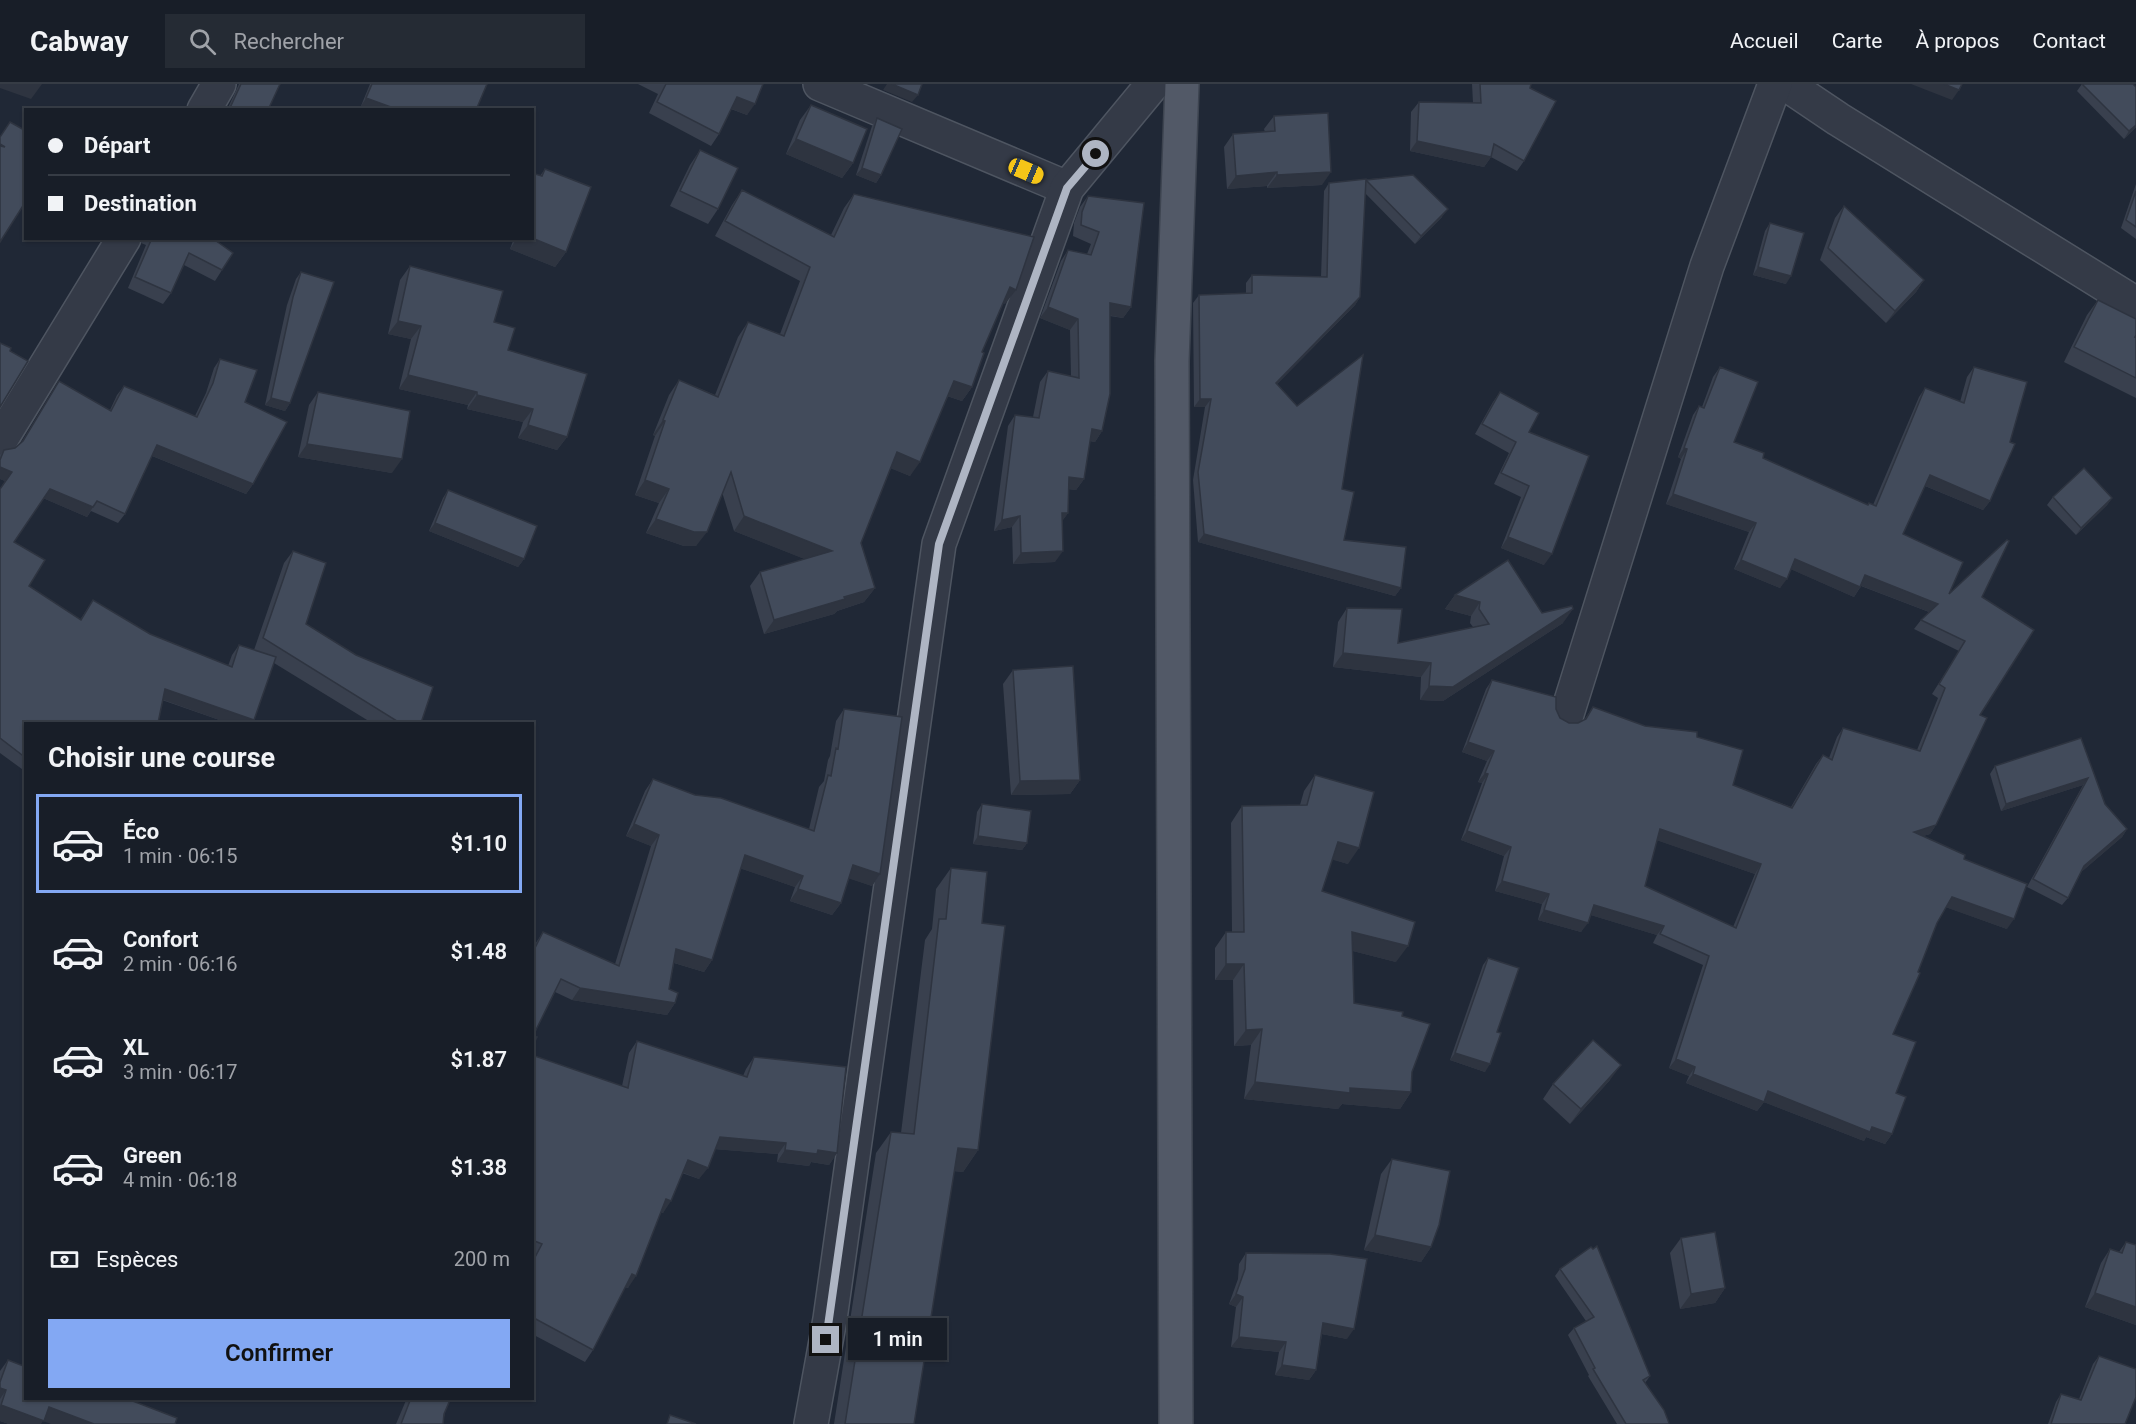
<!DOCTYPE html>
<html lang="fr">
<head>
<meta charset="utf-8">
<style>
	body { margin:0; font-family:Roboto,sans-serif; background:#252b34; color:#f1f3f6; height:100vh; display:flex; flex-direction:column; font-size:22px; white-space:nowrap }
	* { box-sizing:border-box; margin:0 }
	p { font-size:20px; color:#9fa2a8 }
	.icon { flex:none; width:33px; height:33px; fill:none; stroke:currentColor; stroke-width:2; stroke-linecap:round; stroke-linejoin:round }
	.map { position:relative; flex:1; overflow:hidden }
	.panel { position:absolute; left:24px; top:638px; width:510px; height:678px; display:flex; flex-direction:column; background:#181e28; border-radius:0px; box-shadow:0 2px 4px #0004,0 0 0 2px #363c45 }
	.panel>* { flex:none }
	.guide { position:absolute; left:24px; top:24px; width:510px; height:132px; border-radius:0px; box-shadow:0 2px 4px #0004,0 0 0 2px #363c45; display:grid; align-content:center; height:132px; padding:0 24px; background:#181e28 }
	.end { position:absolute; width:27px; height:27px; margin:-14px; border:8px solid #aeb5c3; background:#111; box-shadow:0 0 0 3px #111 }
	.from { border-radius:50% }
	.bubble { position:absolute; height:42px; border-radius:0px; background:#181e28; box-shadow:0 2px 4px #0004,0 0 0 2px #363c45; font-size:20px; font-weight:600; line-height:42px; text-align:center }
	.car { position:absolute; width:18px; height:36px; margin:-18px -9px; border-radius:8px; box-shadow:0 0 4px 2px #0007; background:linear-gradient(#f5c518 24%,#345 0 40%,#f5c518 0 76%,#345 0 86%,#f5c518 0) }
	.guide b { display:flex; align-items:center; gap:21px; height:57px; font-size:22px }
	.guide b+b { border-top:2px solid #363c45 }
	.guide i { width:15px; height:15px; background:#f1f3f6 }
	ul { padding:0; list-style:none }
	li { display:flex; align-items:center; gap:18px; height:99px; margin:0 12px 9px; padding:0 12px; border:3px solid transparent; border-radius:0px }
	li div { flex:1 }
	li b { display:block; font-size:22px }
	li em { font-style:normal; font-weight:600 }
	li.current { border-color:#83a8f3 }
	li>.icon { width:54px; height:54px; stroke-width:1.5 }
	h2 { padding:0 24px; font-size:27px; line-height:72px }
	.pay { display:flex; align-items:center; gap:15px; height:66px; padding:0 24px; font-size:22px }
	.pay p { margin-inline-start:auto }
	.button { display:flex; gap:12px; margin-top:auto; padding:12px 24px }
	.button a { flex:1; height:69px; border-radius:0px; background:#83a8f3; color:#111; font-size:24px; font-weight:600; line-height:69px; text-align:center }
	header { display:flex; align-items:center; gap:36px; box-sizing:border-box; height:84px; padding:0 30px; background:#181e28; border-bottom:2px solid #363c45 }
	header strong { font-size:28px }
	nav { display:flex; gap:33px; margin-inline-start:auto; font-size:21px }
	.search { width:420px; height:54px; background:#252b34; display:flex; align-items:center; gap:15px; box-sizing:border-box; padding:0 21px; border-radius:0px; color:#9fa2a8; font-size:22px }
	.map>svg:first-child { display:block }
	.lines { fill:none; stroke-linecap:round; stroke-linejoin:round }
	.minor-casing { stroke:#4e5561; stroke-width:36 }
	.major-casing { stroke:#3d4450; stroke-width:36 }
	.minor { stroke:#343a47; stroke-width:33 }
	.major { stroke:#525967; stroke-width:33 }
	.wall { fill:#39404e; fill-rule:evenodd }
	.shaded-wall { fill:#2e3440 }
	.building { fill:#424b5b; stroke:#2e3440; stroke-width:1.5; fill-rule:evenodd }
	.route { stroke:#aeb5c3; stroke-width:8 }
</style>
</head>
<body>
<header>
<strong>Cabway</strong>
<div class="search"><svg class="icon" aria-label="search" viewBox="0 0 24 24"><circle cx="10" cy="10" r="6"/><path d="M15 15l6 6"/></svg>Rechercher</div>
<nav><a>Accueil</a><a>Carte</a><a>À propos</a><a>Contact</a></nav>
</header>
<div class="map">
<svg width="2136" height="1340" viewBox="0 0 2136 1340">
	<rect width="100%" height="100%" fill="#202836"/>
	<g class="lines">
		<defs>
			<g id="minor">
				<path d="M820,0L1067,104"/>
				<path d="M1786,0L1838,35L2136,220"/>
				<path d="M204,26L219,0"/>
				<path d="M0,357L124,154"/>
				<path d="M1567,630L1707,182L1775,0"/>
				<path d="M811,1340L830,1235L939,460L1067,104L1153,0"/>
			</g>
			<path id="major" d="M1176,1340L1172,277L1182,0"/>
		</defs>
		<use href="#minor" class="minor-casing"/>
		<use href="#major" class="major-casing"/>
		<use href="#minor" class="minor"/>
		<use href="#major" class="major"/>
	</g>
	<g class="wall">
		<path d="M239,0H280L268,26H227Z"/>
		<path d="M370,0H487L361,22Z"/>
		<path d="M638,0H763L747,31L731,25L719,50L711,62L649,29L658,10Z"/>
		<path d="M1472,0H1531L1530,4L1524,77L1517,87L1491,73L1484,83L1410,67L1411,28L1419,18L1473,19Z"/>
		<path d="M2082,0L2136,43L2124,55L2077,7Z"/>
		<path d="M811,21L853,79L842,94L786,70L800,36Z"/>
		<path d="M1274,32L1322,101L1267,104V102L1227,105L1224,63L1233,50L1265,48L1264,45Z"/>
		<path d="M877,34L881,91L876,99L856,91L872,42Z"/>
		<path d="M700,66L718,125L708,140L670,122L690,81Z"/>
		<path d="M545,85L566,168L555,183L510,165L514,154H532L540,92Z"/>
		<path d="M1413,91L1442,133L1415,160L1365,109L1360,213L1355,221L1277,300L1342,405L1344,456L1401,504L1395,512L1198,458L1193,396L1205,323H1194L1193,219L1199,211L1246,209V199L1252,191L1321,193L1324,107L1329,99Z"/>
		<path d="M2136,100V155L2121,144Z"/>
		<path d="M742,106L831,151L844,124L854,110L1005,220L1003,219L982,268L972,303L962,317L947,312L910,392L891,384L861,459L875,504L864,518L837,527L834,530L764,550L750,502L760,488L805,475L734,447L722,408L696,462H684L646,449L659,419L635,411L655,352L653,351L669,311L679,296L715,311L738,253L748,238L780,250L800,197L715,152L732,121Z"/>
		<path d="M1088,112L1131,223L1123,234L1110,232L1102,347L1095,358L1090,357L1084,395L1076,406L1068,405V429L1062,437L1055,478L1013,480L1012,443L994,447L1008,342L1015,331L1033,333L1040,298L1048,287L1071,292L1070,246L1040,234L1061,177L1068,166L1087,170L1091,160L1073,152L1074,139L1080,123Z"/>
		<path d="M1844,122L1924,196L1916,208L1886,239L1820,176L1835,134Z"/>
		<path d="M1770,139L1786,200L1753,191L1765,147Z"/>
		<path d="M143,154H212L222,186L215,197L184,181L171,209L163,220L128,204L146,161L141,159Z"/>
		<path d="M410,182L494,238L508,266L567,353L557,366L518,354L523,338L467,325L468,321L399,305L411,255L388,250L400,196Z"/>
		<path d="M301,188L290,319L285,327L265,321L287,221L296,195Z"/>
		<path d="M2098,216L2136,253V314L2064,278L2087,231Z"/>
		<path d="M220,275L245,318L253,400L246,410L152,372L125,430L118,439L91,427L87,433L43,414L14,458L29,502L80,536L93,516L150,550L228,582L232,571L239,561L254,566L284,479L293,467L306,540L421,639H372L274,579L252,639H228L162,616L26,639V688L0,669V405L5,397L0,395V371L4,366L15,364L21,359L59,297L110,326L117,311L124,302L195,332L206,309L214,284Z"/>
		<path d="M1720,283L1734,358L1763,374L1868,421H1873L1919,313L1925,304L1960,318L1967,293L1974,283L1990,417L1983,426L1925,402L1903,450L1949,510L1982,513L1980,631L1936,741L1930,750L1923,752L1964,775L2007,845L1946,823L1937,839L1893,950L1896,1009L1892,1050L1885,1060L1866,1053L1864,1057L1764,1018L1757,1027L1686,999L1689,992L1669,984L1703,881L1653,859L1657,851L1591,831L1581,848L1538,836L1542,820L1495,807L1504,772L1461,756L1482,699L1478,698L1487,677L1462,668L1486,605L1492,596L1556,625L1560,634L1569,639H1578L1584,636L1593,623L1645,642L1697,653L1733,701L1791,723L1816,680L1823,671L1829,674L1837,653L1843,644L1917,666L1938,614L1932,610L1959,567L1914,545L1921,536L1929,528L1861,502L1854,513L1791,485L1780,504L1734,485L1749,448L1666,420L1681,375L1678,373L1693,331L1699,322L1702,323L1713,293ZM1657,756L1755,790L1733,843L1645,802Z"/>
		<path d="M318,308L392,389L298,373L309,321Z"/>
		<path d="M1500,308L1529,348L1544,481L1501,464L1521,413L1494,400L1509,369L1475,350L1493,318Z"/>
		<path d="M448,406L524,475L518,483L429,447L443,414Z"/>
		<path d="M2053,413L2112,414L2107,421L2076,451L2047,421Z"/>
		<path d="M1455,511L1542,529L1563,539L1443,617L1420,616L1421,593L1333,583L1338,538L1347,524L1398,559L1473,543L1470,539L1471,532L1445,525Z"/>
		<path d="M1013,586L1080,696L1070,710L1011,711L1003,600Z"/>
		<path d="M844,625L880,790L872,802L849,794L841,819L832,831L790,817L795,803L740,784L712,876L704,888L674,879L669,905L675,919L667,931L572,916L555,908L533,952L532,964V865L543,848L615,880L651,762L626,752L645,707L653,695L695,711L809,745L819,703L824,697L828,676L830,672L836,637Z"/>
		<path d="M2081,654L2105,720L2127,745L2122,753L2081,788L2068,814L2062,821L2027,803L2083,701L2001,727L1990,690L1995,682Z"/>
		<path d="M1315,691L1348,780L1332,775L1322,807L1396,878L1353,867L1354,919L1402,932L1412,988L1411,1008L1400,1025L1342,1020L1338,1025L1244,1015L1251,961L1234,962L1233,896H1215V864L1226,848H1232L1231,739L1242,722L1300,721L1304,707Z"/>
		<path d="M982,720L1027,759L1022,766L973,760L977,728Z"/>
		<path d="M951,784L982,839L978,1066L963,1088L954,1087L914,1340H834L876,1069L891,1048L901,1049L925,856L932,845L936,805Z"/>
		<path d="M1488,874L1497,948L1485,988L1450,976L1483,881Z"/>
		<path d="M637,957L743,992L746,985L754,973L837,1069L829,1081L811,1078L809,1082L777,1078L778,1070L715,1065L699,1095L682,1089L663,1129L661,1128L628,1204L625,1203L593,1266L585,1278L532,1250V1175L534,1172L532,1171V971L622,1002L629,969Z"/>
		<path d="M1610,996L1570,1040L1543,1015L1553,1000Z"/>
		<path d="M1392,1075L1431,1163L1421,1178L1364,1166L1381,1090Z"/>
		<path d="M1681,1154L1725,1204L1715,1219L1680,1225L1670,1169Z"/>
		<path d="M2126,1158L2136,1161V1241L2085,1223L2101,1179L2110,1165L2119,1168Z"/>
		<path d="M1246,1169L1347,1255L1322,1250L1316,1286L1309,1296L1275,1291L1279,1268L1231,1263L1236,1223L1229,1220L1238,1195L1239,1180Z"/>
		<path d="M1560,1185L1650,1292L1645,1299L1668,1340H1617L1588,1292L1589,1291L1568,1251L1574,1244L1586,1237L1555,1192Z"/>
		<path d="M2099,1272L2125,1340H2048L2056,1318L2061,1310L2079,1315L2093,1280Z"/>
		<path d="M8,1276L43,1337L9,1340L0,1337V1287Z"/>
		<path d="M407,1314H447L443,1340H396Z"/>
	</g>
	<g class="shaded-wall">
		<path d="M0,0H42L31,15L0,4Z"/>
		<path d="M887,0H892L918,11L912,18L883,6Z"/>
		<path d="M1911,0H1944L1959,6L1952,16Z"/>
		<path d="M737,13L755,20L747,31L729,24Z"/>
		<path d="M366,14L399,26H372L361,22Z"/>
		<path d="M2136,41V43L2124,55L2129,47Z"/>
		<path d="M796,55L853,79L842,94L786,70Z"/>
		<path d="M1417,57L1491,73L1484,83L1410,67Z"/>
		<path d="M862,84L881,91L876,99L856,91Z"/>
		<path d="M1277,88L1267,102L1227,105L1236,92Z"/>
		<path d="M1331,88L1322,101L1267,104L1277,91Z"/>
		<path d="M1448,125L1442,133L1415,160L1421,152Z"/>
		<path d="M517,154H532L566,168L555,183L510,165Z"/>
		<path d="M1758,183L1791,192L1786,200L1753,191Z"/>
		<path d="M1924,196L1916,208L1886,239L1895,227Z"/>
		<path d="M1010,203L1016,206L1005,220L999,218Z"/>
		<path d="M1360,213L1355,221L1270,307L1276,299Z"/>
		<path d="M1110,219L1131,223L1123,234L1103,230Z"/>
		<path d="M1048,223L1078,235L1070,246L1040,234Z"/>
		<path d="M398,237L421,242L411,255L388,250Z"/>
		<path d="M408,291L477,308L468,321L399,305Z"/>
		<path d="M954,297L972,303L962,317L944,311Z"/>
		<path d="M477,311L533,325L523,338L467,325Z"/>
		<path d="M271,314L290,319L285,327L265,321Z"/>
		<path d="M1200,315H1211L1205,323H1194Z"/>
		<path d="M663,336L665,337L655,352L653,351Z"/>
		<path d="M528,341L567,353L557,366L518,354Z"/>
		<path d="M1092,345L1102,347L1095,358L1084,356Z"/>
		<path d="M307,360L402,375L392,389L298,373Z"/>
		<path d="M157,361L253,400L246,410L150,371Z"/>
		<path d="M1684,364L1687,365L1681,375L1678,373Z"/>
		<path d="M897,368L920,378L910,392L887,383Z"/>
		<path d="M0,383L12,388L5,397L0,395Z"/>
		<path d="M1930,391L1990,417L1983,426L1923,401Z"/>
		<path d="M1069,393L1084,395L1076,406L1061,404Z"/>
		<path d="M645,396L669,405L659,419L635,411Z"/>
		<path d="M50,405L93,423L87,433L43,414Z"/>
		<path d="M1673,410L1756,439L1749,448L1666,420Z"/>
		<path d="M2112,414L2107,421L2076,451L2081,444Z"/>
		<path d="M1062,429H1068L1060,440Z"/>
		<path d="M744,432L832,467L822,482L734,447Z"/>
		<path d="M1020,432L1012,443L994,447L1002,436Z"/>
		<path d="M656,435L707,448L696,462H684L646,449Z"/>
		<path d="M435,439L524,475L518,483L429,447Z"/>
		<path d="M1204,450L1401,504L1395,512L1198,458Z"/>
		<path d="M1508,453L1552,470L1544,481L1501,464Z"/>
		<path d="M1063,467L1055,478L1013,480L1021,469Z"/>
		<path d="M1795,475L1860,503L1854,513L1788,484Z"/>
		<path d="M1741,476L1787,495L1780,504L1734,485Z"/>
		<path d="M1865,491L1938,520L1932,529L1859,501Z"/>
		<path d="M875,504L864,518L837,527L834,530L764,550L774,536Z"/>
		<path d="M1455,511L1480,518L1471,532L1445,525Z"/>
		<path d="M1573,525L1563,539L1443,617L1420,616L1429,602Z"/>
		<path d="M1343,569L1431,579L1421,593L1333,583Z"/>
		<path d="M165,605L254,636L252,639H228L158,614Z"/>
		<path d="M1468,658L1494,667L1487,677L1462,668Z"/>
		<path d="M1485,689L1488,690L1482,699L1478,698Z"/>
		<path d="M2088,694L2083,701L2001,727L2006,720Z"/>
		<path d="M1080,696L1070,710L1011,711L1020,697Z"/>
		<path d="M634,740L659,751L651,762L626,752Z"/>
		<path d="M1936,741L1930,750L1907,757L1914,748Z"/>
		<path d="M1660,745L1761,780L1755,790L1653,755Z"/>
		<path d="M2127,745L2122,753L2079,790L2084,782Z"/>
		<path d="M1467,747L1511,763L1504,772L1461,756Z"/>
		<path d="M978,752L1027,759L1022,766L973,760Z"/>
		<path d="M1338,758L1359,764L1348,780L1326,774Z"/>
		<path d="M745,771L803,792L795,803L736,783Z"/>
		<path d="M853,781L880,790L872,802L844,793Z"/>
		<path d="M1502,797L1549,810L1542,820L1495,807Z"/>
		<path d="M798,805L841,819L832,831L790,817Z"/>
		<path d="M1952,813L2014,835L2007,845L1945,823Z"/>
		<path d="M1594,821L1664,842L1657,851L1587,830Z"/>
		<path d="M1544,826L1588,839L1581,848L1538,836Z"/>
		<path d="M1352,848L1408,862L1396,878L1341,864Z"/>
		<path d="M676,865L712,876L704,888L668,877Z"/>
		<path d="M1226,880H1244L1233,896H1215Z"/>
		<path d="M580,904L675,919L667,931L572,916Z"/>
		<path d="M1262,945L1251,961L1234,962L1246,946Z"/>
		<path d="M1455,969L1490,980L1485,988L1450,976Z"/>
		<path d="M1676,975L1695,983L1689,992L1669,984Z"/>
		<path d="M1621,981L1610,996L1570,1040L1581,1025Z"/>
		<path d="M1693,990L1764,1018L1757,1027L1686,999Z"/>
		<path d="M1255,998L1350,1004L1411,1008L1400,1025L1342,1020L1338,1025L1244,1015Z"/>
		<path d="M1768,1007L1872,1043L1892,1050L1885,1060L1866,1053L1864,1057L1761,1017Z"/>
		<path d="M720,1053L786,1059L778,1070L712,1065Z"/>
		<path d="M958,1064L978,1066L963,1088L943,1086Z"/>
		<path d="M785,1066H818L837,1069L829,1081L811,1078L809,1082L777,1078Z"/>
		<path d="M688,1076L708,1084L699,1095L679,1087Z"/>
		<path d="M666,1115L671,1117L663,1129L658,1127Z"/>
		<path d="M1375,1151L1431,1163L1421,1178L1364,1166Z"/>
		<path d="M632,1190L636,1192L628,1204L624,1202Z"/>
		<path d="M1725,1204L1715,1219L1680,1225L1691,1210Z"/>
		<path d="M2095,1209L2136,1223V1241L2085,1223Z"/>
		<path d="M1236,1210L1243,1213L1236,1223L1229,1220Z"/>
		<path d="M1323,1239L1354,1245L1347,1255L1316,1249Z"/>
		<path d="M1239,1253L1286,1258L1279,1268L1231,1263Z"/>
		<path d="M1282,1281L1316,1286L1309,1296L1275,1291Z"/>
		<path d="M0,1304L6,1306L0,1315Z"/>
		<path d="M1,1321L49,1323L94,1340H51L43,1337L41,1340H9L0,1337V1322Z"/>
	</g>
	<g class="building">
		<path d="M241,0H280L268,26H229Z"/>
		<path d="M372,0H487L476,26H399L366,14Z"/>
		<path d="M666,0H763L755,20L737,13L719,50L657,18Z"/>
		<path d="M892,0H922L918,11Z"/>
		<path d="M1480,0H1531L1530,4L1556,17L1524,77L1494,60L1491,73L1417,57L1419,18L1481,19Z"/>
		<path d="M1944,0H1962L1959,6Z"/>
		<path d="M2082,0H2133L2136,3V41L2129,47Z"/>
		<path d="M811,21L867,45L853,79L796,55Z"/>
		<path d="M1328,29L1331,88L1277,91V88L1236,92L1233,50L1275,47L1274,32Z"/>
		<path d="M877,34L902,45L881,91L862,84Z"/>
		<path d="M10,38L26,47V117L0,158V62L5,63L0,60V53Z"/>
		<path d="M700,66L738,84L718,125L680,107Z"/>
		<path d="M545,85L591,103L566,168L532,154V89L542,92Z"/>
		<path d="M1413,91L1448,125L1421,152L1366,96Z"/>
		<path d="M1366,95L1360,213L1276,299L1297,322L1363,271L1342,405L1354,408L1344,456L1406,463L1401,504L1204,450L1198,388L1211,315H1200L1199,211L1252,209V191L1327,193L1329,99Z"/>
		<path d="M742,106L834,153L854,110L1034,153L1016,206L1010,203L982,268L984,269L972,303L954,297L920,378L897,368L861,459L875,504L844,513L845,515L774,536L760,488L832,467L744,432L731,388L707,448H694L656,435L669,405L645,396L665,337L663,336L679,296L718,313L748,238L784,252L810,183L725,137Z"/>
		<path d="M2136,107V143L2126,136Z"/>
		<path d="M1088,112L1144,119L1131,223L1110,219V310L1102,347L1092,345L1084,395L1069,393L1068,429H1062L1063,467L1021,469L1020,432L1002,436L1015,331L1039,334L1048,287L1079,294L1078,235L1048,223L1068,166L1091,171L1099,148L1081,141L1082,128Z"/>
		<path d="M1844,122L1924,196L1895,227L1828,164Z"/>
		<path d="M1770,139L1804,149L1791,192L1758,183Z"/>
		<path d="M152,154H212L233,169L222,186L189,169L171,209L135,193Z"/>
		<path d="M410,182L503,207L494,238L515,244L508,266L587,290L567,353L528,341L533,325L477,311V308L408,291L421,242L398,237Z"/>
		<path d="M301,188L334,198L290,319L271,314L293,213Z"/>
		<path d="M2098,216L2136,235V251L2135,253H2136V294L2074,263Z"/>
		<path d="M0,259L11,264L10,267L28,277L0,323Z"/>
		<path d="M220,275L257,286L245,318L287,338L253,400L157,361L125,430L97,417L93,423L50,405L14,458L45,476L29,502L81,536L93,516L150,550L232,583L239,561L276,573L254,636L165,605L158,639H26V674L0,654V405L12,388L0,383V376L4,366L15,364L23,357L59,297L111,327L124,302L197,333L213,299Z"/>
		<path d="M1720,283L1758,298L1734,358L1764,369L1763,374L1868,421L1869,419L1876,422L1925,304L1964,319L1974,283L2027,298L2010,358L2015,360L1990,417L1930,391L1903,450L1963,478L1949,510L2007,456L2009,457L1982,513L2034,546L1980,631L1987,634L1936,741L1914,748L1965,771L1964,775L2027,800L2014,835L1952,813L1937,839L1918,888L1920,889L1893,950L1916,958L1896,1009L1906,1013L1892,1050L1872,1043L1870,1048L1768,1007L1764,1018L1693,990L1695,983L1676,975L1709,872L1660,850L1664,842L1594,821L1588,839L1544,826L1549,810L1502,797L1511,763L1467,747L1488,690L1485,689L1494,667L1468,658L1492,596L1556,613V625L1560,634L1569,639H1578L1586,635L1593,623L1645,642L1697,648V653L1743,666L1733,701L1792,724L1823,671L1832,676L1843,644L1920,667L1945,604L1939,600L1965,557L1921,536L1938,520L1865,491L1860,503L1795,475L1787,495L1741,476L1756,439L1673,410L1687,365L1684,364L1699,322L1704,324ZM1660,745L1761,780L1736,844L1645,802Z"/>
		<path d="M318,308L410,327L402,375L307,360Z"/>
		<path d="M1500,308L1539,329L1529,348L1589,372L1552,470L1508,453L1529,402L1501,389L1516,358L1482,340Z"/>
		<path d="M2084,384L2112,414L2081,444L2053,413Z"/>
		<path d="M448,406L537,442L524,475L435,439Z"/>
		<path d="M293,467L326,479L306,540L356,571L433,603L421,639H400L263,554Z"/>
		<path d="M1508,476L1542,529L1572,522L1573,525L1453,603L1429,602L1431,579L1343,569L1347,524L1402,525L1398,559L1489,540L1479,525L1480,518L1455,511Z"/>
		<path d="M1073,582L1080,696L1020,697L1013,586Z"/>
		<path d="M844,625L902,633L880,790L853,781L841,819L798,805L803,792L745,771L712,876L676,865L669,905L678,909L675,919L580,904L561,895L533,952L537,953L532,964V870L543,848L619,882L659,751L634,740L653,695L695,711L721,714L814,747L828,691L831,692L836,664L838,665Z"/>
		<path d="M2081,654L2105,720L2127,745L2084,782L2068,814L2033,795L2088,694L2006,720L1995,682Z"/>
		<path d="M1315,691L1374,708L1359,764L1338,758L1322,807L1415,838L1408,862L1352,848L1354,919L1403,928L1402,932L1430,940L1412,988L1411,1008L1350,1004V1009L1255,998L1262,945L1246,946L1244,880H1226V848H1244L1242,722L1307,721Z"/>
		<path d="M982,720L1031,727L1027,759L978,752Z"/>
		<path d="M951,784L987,788L982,839L1005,842L978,1066L958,1064L914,1340H845L891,1048L914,1050L939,835H946Z"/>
		<path d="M1488,874L1519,884L1497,948L1501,949L1490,980L1455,969Z"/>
		<path d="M1593,956L1621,981L1581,1025L1553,1000Z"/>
		<path d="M637,957L747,993L754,973L846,983L837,1069L818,1066L817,1070L785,1066L786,1059L720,1053L708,1084L688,1076L671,1117L666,1115L636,1192L632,1190L593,1266L532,1233V1179L542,1160L532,1156V971L628,1004Z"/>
		<path d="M1392,1075L1450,1087L1439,1141L1431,1163L1375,1151Z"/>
		<path d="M1715,1148L1725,1204L1691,1210L1681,1154Z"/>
		<path d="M2126,1158L2136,1161V1223L2095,1209L2110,1165L2122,1169Z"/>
		<path d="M1597,1162L1650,1292L1643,1296L1664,1326L1669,1339L1668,1340H1626L1593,1285L1595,1284L1574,1244L1594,1233L1560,1185L1591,1163L1593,1165Z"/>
		<path d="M1246,1169L1330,1170L1367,1175L1354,1245L1323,1239L1316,1286L1282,1281L1286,1258L1239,1253L1243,1213L1236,1210L1245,1185Z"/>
		<path d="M2099,1272L2136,1285V1313L2125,1340H2051L2061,1310L2081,1316Z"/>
		<path d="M8,1276L26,1283V1314H125L177,1334L175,1340H94L49,1323L44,1337L1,1321L6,1306L0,1304V1298Z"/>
		<path d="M411,1314H447L450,1316L444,1330L443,1340H401Z"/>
		<path d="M670,1331L696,1340H667Z"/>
	</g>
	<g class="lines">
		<path class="route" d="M826,1256L939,460L1067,104L1096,70"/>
	</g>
</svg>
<i class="end from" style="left:1096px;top:70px"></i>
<i class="end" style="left:826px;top:1256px"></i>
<div class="bubble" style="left:848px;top:1234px;width:99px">1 min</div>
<i class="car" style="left:1026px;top:87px;rotate:113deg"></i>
<div class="guide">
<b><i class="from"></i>Départ</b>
<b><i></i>Destination</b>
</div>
<section class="panel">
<h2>Choisir une course</h2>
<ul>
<li class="current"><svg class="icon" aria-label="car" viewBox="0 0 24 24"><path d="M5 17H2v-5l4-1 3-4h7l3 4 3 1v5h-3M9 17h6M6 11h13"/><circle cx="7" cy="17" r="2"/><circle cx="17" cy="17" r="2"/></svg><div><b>Éco</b><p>1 min · 06:15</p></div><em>$1.10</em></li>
<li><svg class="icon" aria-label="car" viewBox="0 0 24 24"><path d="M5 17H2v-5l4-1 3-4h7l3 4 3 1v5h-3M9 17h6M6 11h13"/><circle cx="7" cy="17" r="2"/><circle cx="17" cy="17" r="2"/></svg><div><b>Confort</b><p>2 min · 06:16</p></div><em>$1.48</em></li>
<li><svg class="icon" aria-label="car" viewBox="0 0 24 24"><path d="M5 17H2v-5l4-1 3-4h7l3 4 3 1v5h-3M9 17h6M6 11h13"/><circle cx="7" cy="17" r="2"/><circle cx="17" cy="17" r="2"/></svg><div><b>XL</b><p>3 min · 06:17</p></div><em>$1.87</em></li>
<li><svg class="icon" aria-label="car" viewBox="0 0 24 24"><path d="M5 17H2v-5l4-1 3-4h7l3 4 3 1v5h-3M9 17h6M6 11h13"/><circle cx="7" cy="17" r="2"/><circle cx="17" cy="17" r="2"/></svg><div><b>Green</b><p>4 min · 06:18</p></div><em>$1.38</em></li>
</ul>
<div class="pay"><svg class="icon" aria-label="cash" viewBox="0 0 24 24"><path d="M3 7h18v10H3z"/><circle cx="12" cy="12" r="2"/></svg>Espèces<p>200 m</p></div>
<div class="button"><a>Confirmer</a></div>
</section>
</div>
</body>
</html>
